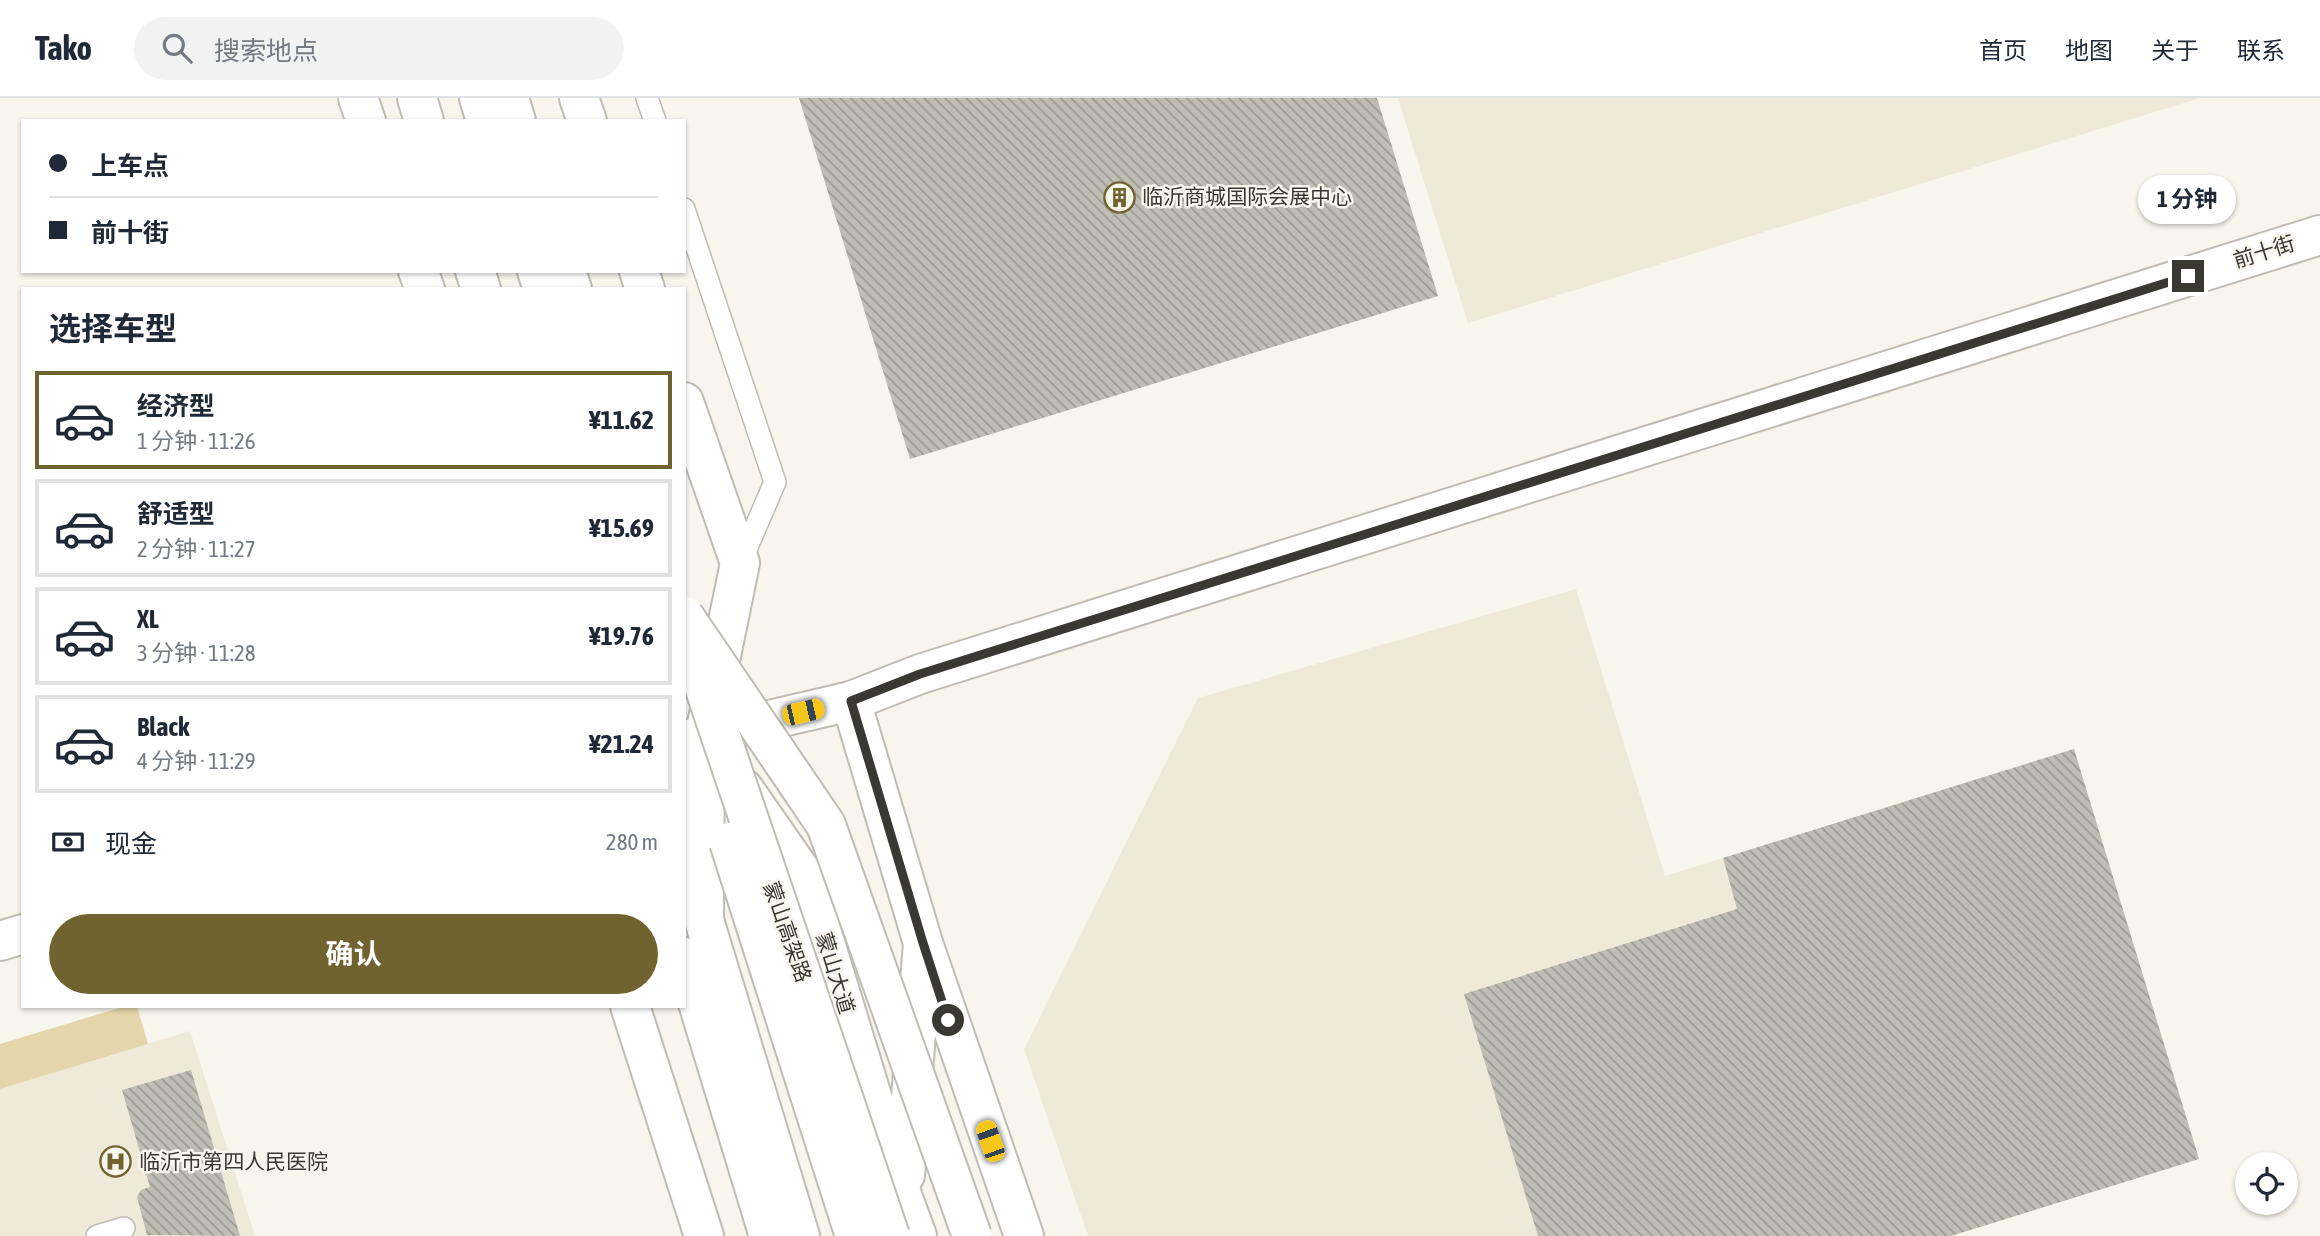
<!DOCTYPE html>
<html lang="zh">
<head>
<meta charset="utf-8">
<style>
	body { margin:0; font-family:"Asap Condensed","Noto Sans SC",sans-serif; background:#f2f2f3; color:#1f2937; height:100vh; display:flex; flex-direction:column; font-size:26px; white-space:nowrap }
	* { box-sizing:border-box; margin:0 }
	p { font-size:23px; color:#747a83 }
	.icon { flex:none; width:38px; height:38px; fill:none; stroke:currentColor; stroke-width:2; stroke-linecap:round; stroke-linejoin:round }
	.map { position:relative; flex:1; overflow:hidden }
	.side { position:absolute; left:21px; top:189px; width:665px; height:721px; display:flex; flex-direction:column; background:#fff; border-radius:0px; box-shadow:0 2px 5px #0004 }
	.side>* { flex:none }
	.guide { position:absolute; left:21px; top:21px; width:665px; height:154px; border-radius:0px; box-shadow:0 2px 5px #0004; display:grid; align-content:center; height:154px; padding:0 28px; background:#fff }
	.buttons { position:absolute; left:2235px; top:1054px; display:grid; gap:14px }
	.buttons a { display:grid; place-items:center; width:63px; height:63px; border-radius:50%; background:#fff; box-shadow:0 2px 5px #0004; font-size:35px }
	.end { position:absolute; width:32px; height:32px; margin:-16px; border:9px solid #393834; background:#fff; box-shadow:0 0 0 4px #fff }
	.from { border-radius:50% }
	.bubble { position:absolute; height:49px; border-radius:24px; background:#fff; box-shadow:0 2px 5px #0004; font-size:23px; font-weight:700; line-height:49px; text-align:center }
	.car { position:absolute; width:21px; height:42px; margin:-21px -10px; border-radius:9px; box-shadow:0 0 5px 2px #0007; background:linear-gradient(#f5c518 24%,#345 0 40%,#f5c518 0 76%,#345 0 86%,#f5c518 0) }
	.guide b { display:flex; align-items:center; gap:24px; height:66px; font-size:26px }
	.guide b+b { border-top:2px solid #e0e1e3 }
	.guide i { width:18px; height:18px; background:#1f2937 }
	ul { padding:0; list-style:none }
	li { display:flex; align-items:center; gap:21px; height:98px; margin:0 14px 10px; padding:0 14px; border:4px solid #e0e1e3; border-radius:0px }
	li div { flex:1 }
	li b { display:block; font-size:26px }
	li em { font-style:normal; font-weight:700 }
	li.on { border-color:#716330 }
	li>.icon { width:63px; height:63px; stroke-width:1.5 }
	h2 { padding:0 28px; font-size:32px; line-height:84px }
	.pay { display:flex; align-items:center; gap:18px; height:77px; padding:0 28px; font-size:26px }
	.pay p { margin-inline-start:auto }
	.action { display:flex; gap:14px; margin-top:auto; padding:14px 28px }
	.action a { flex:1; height:80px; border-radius:42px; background:#716330; color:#fff; font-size:28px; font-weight:700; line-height:80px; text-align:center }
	header { display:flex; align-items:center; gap:42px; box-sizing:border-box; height:98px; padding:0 35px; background:#fff; border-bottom:2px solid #e0e1e3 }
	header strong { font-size:33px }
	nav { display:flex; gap:38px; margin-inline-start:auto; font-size:24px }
	.search { width:490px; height:63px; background:#f2f2f3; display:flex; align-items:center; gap:18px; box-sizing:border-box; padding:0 24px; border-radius:38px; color:#747a83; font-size:26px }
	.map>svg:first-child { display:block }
	.built { fill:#eee9d9 }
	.grass { fill:#e3d6aa }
	.building { fill:url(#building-back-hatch) }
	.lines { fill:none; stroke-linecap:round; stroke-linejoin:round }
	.service-casing { stroke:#bfbcb4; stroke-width:24 }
	.tertiary-casing { stroke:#bfbcb4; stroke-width:42 }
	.secondary-casing { stroke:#bfbcb4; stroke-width:42 }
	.trunk-casing { stroke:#bfbcb4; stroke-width:42 }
	.service { stroke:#fff; stroke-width:21 }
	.tertiary { stroke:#fff; stroke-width:38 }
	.secondary { stroke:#fff; stroke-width:38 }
	.trunk { stroke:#fff; stroke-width:38 }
	.trunk-bridge-casing { stroke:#bfbcb4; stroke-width:42; stroke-linecap:butt }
	.trunk-bridge { stroke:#fff; stroke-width:38 }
	.route { stroke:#393834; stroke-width:9 }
	.labels { text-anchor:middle; stroke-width:5; stroke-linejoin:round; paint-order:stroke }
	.poi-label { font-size:21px; fill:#393834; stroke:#f7f5ec; text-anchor:start }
	.street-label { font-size:21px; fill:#393834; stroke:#f7f5ec }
</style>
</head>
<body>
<header>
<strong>Tako</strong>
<div class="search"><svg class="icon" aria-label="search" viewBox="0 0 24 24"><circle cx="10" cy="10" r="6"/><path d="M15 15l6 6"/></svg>搜索地点</div>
<nav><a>首页</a><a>地图</a><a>关于</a><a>联系</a></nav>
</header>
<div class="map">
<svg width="2320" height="1138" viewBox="0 0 2320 1138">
	<defs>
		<pattern id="building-back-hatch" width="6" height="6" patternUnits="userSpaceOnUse" patternTransform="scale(1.75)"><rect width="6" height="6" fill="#bfbdb4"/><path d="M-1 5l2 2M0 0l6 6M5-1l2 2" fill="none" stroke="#9c9b93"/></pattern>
	</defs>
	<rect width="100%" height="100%" fill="#f7f5ec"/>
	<g class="built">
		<path d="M1398,0H2200L1468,225Z"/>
		<path d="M1576,491L1665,778L2074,651L2199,1061L1951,1138H1088L1024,951L1198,600Z"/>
		<path d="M190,933L255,1138H0V991Z"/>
	</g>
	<path class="grass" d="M126,908H137L148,946L0,991V946Z"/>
	<g class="building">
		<path d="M799,0H1377L1438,198L910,361Z"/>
		<path d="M2074,651L2199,1061L1951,1138H1538L1464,896L1737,811L1723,760Z"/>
		<path d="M191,972L240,1138L147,1137L137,1099L141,1092L150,1089L122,992Z"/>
	</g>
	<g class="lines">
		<defs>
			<g id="service">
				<path d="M647,0L655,23"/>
				<path d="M684,111L775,384L741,463"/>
				<path d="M97,1138L124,1130"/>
			</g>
			<g id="tertiary">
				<path d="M358,0L366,23"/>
				<path d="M418,173L425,191"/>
				<path d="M851,603L923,845L1024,1138"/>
				<path d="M630,908L704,1138"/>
			</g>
			<g id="secondary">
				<path d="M417,0L424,23"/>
				<path d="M579,0L587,23"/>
				<path d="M475,173L481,191"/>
				<path d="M639,173L645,191"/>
				<path d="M684,304L740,465L705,636L704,822L800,1138"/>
				<path d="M684,642L851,603L920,576L2320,137"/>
				<path d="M743,690L805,779L903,1100L917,1138"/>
				<path d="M0,843L23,836"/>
				<path d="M905,1077L923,845"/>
			</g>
			<g id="trunk">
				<path d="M479,0L486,23"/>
				<path d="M509,0L516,23"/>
				<path d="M537,173L543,191"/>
				<path d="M566,173L572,191"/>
				<path d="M684,859L769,1138"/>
			</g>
		</defs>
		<use href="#service" class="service-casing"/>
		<use href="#tertiary" class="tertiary-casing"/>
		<use href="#secondary" class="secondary-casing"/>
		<use href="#trunk" class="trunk-casing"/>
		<use href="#service" class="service"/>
		<use href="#tertiary" class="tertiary"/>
		<use href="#secondary" class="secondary"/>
		<use href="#trunk" class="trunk"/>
		<defs>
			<g id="trunk-bridge">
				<path d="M684,518L826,727L972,1138"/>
				<path d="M691,550L890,1138"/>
				<path d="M729,744L855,1138"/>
			</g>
		</defs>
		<use href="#trunk-bridge" class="trunk-bridge-casing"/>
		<use href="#trunk-bridge" class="trunk-bridge"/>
	</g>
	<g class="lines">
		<path class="route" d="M948,922L923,845L851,603L920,576L2188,178"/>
	</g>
	<defs>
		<symbol id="building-ring" viewBox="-11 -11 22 22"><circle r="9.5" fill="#f7f5ec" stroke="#716330" stroke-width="1.5"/><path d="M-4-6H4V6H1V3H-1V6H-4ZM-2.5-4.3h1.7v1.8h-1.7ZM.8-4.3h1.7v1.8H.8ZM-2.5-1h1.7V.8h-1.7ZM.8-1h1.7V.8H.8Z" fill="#716330"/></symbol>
		<symbol id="hospital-ring" viewBox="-11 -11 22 22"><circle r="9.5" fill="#f7f5ec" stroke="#716330" stroke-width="1.5"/><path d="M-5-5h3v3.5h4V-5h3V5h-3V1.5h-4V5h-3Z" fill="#716330"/></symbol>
	</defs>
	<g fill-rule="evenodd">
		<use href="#building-ring" x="1102" y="82" width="35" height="35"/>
		<use href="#hospital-ring" x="98" y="1046" width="35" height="35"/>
	</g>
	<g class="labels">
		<g class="poi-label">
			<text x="1142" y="106">临沂商城国际会展中心</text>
			<text x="139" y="1071">临沂市第四人民医院</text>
		</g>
		<g class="street-label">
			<text transform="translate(2264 154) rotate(-17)" y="7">前十街</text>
			<text transform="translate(787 834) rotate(71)" y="7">蒙山高架路</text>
			<text transform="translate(835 875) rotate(73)" y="7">蒙山大道</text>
		</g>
	</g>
</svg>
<div class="buttons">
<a><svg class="icon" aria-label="locate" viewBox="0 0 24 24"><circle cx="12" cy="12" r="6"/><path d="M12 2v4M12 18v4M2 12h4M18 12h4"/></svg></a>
</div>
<i class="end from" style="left:948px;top:922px"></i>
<i class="end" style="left:2188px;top:178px"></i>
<div class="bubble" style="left:2138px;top:77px;width:98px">1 分钟</div>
<i class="car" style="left:803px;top:614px;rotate:77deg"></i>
<i class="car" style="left:990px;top:1043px;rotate:341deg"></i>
<div class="guide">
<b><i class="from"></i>上车点</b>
<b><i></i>前十街</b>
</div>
<section class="side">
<h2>选择车型</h2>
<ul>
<li class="on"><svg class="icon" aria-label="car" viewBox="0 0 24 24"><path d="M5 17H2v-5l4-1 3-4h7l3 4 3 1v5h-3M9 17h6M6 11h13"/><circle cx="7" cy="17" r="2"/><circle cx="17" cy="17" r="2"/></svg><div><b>经济型</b><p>1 分钟 · 11:26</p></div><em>¥11.62</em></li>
<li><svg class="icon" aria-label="car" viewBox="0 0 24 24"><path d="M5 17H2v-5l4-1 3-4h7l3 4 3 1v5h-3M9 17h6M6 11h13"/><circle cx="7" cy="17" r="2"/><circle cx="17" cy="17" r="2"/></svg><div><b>舒适型</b><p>2 分钟 · 11:27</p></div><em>¥15.69</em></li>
<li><svg class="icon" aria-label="car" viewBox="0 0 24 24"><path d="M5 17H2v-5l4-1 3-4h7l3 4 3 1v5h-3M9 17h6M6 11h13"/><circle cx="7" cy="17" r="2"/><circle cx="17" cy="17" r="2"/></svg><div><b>XL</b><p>3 分钟 · 11:28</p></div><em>¥19.76</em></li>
<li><svg class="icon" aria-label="car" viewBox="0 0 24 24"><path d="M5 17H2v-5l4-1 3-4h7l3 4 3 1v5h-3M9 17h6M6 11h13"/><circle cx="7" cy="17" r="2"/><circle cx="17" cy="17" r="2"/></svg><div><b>Black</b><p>4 分钟 · 11:29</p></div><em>¥21.24</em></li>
</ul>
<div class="pay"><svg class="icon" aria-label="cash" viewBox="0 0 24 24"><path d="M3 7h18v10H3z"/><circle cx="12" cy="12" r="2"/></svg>现金<p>280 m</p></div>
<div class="action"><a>确认</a></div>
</section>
</div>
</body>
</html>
